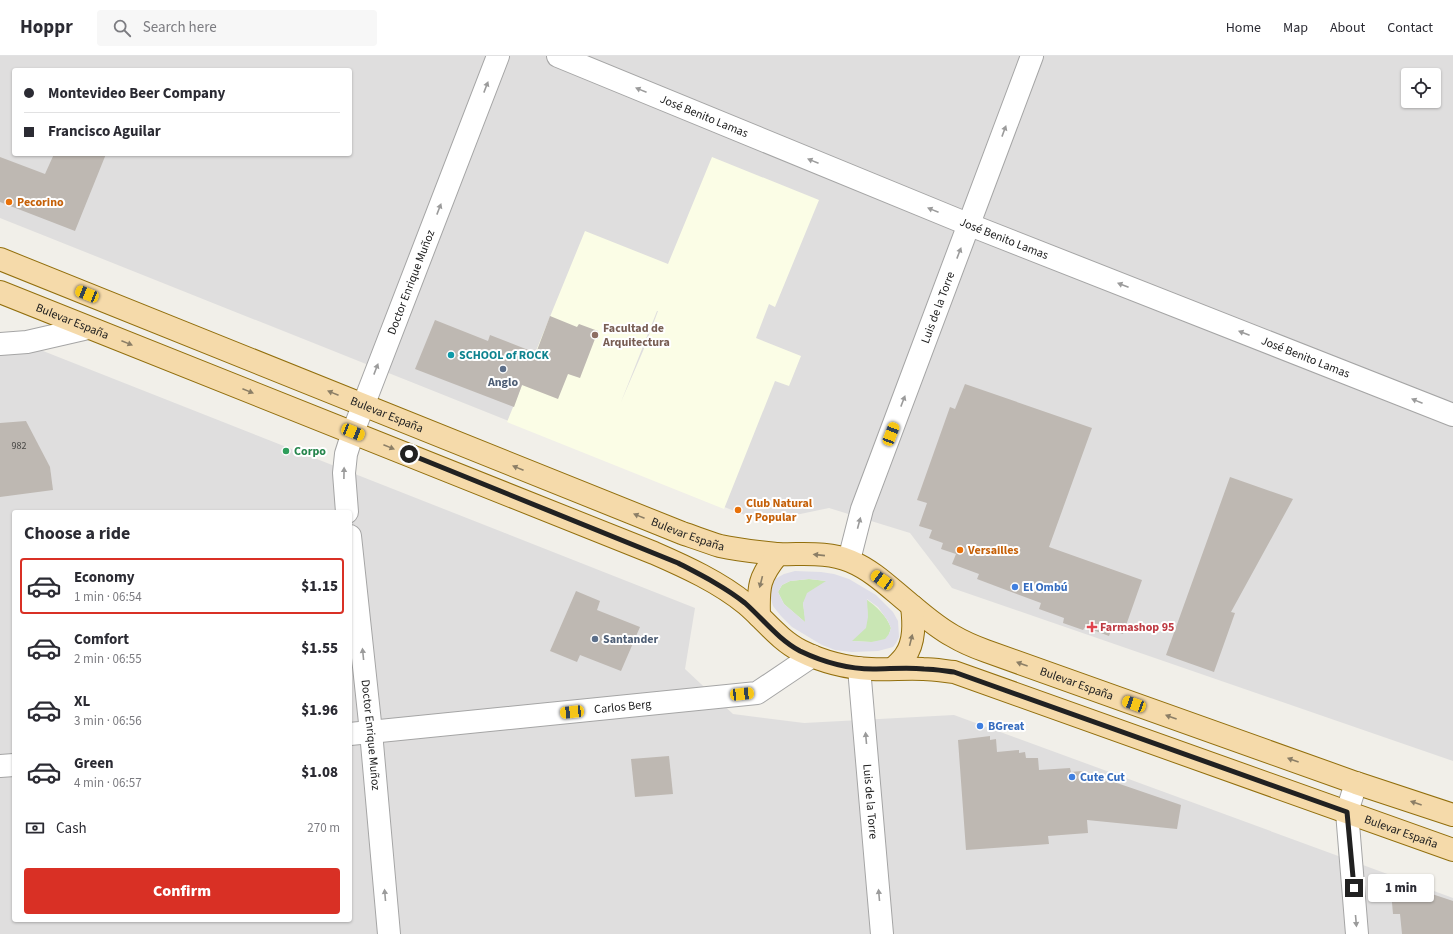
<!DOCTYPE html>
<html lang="en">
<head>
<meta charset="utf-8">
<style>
	body { margin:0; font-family:"Source Sans 3",sans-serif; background:#f7f7f7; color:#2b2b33; height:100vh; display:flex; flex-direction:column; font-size:15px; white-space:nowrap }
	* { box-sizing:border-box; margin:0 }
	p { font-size:13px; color:#7c7c81 }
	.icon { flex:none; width:22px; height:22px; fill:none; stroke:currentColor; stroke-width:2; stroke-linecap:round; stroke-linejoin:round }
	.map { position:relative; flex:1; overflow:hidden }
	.panel { position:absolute; left:12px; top:454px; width:340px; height:412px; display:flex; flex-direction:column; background:#fff; border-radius:4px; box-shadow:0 1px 3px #0004 }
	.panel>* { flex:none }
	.guide { position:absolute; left:12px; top:12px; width:340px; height:88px; border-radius:4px; box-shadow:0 1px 3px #0004; display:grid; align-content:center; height:88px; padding:0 12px; background:#fff }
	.buttons { position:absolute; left:1401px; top:12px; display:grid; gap:8px }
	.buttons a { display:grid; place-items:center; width:40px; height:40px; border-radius:4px; background:#fff; box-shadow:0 1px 3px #0004; font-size:20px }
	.end { position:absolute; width:18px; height:18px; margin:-9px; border:5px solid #212121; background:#fff; box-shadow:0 0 0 2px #fff }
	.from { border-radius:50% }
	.bubble { position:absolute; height:28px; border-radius:4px; background:#fff; box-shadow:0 1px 3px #0004; font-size:13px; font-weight:800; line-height:28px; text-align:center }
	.car { position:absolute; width:12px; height:24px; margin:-12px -6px; border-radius:5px; box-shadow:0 0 3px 1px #0007; background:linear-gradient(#f5c518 24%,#345 0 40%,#f5c518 0 76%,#345 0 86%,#f5c518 0) }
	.guide b { display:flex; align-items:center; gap:14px; height:38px; font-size:15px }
	.guide b+b { border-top:1px solid #e1e1e2 }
	.guide i { width:10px; height:10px; background:#2b2b33 }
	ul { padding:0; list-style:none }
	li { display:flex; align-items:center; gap:12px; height:56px; margin:0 8px 6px; padding:0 4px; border:2px solid transparent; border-radius:4px }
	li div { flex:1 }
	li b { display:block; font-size:15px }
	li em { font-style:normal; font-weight:800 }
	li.selected { border-color:#d93025 }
	li>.icon { width:36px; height:36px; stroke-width:1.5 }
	h2 { padding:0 12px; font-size:18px; line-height:48px }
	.pay { display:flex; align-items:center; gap:10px; height:44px; padding:0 12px; font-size:15px }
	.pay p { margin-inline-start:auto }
	.action { display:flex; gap:8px; margin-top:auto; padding:8px 12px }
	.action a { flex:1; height:46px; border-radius:4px; background:#d93025; color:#fff; font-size:16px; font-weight:800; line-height:46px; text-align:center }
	header { display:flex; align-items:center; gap:24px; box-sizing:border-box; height:56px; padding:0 20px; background:#fff; border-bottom:1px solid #e1e1e2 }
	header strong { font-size:19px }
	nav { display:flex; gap:22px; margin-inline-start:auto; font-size:14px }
	.search { width:280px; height:36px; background:#f7f7f7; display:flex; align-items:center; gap:10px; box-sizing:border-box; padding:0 14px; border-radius:4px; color:#7c7c81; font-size:15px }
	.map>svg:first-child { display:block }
	.residential { fill:#dfdede; fill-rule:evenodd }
	.education { fill:#fbfde6; fill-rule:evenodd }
	.grass { fill:#c9e6b4 }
	.plaza { fill:#dedde7; fill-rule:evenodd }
	.building { fill:#beb8b2 }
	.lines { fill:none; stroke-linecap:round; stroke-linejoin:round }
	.minor-casing { stroke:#a5a5a5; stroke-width:24 }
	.major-casing { stroke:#926f0d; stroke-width:24 }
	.minor { stroke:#fff; stroke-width:22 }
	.major { stroke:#f5daaa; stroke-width:22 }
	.oneway { fill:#9b9b9b }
	.oneway2 { fill:#8b7e66 }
	.route { stroke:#212121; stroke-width:5 }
	.food-dot { fill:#e8710a; stroke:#fff; stroke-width:1.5 }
	.education-dot { fill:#8d6e63; stroke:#fff; stroke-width:1.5 }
	.culture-dot { fill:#0f9aa8; stroke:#fff; stroke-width:1.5 }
	.service-dot { fill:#5c6f8a; stroke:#fff; stroke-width:1.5 }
	.leisure-dot { fill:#2e9e5b; stroke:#fff; stroke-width:1.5 }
	.shop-dot { fill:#3f7fe0; stroke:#fff; stroke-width:1.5 }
	.health-dot { fill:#e0444e; stroke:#fff; stroke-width:1.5 }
	.labels { text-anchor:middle; stroke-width:4; stroke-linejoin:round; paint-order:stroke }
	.number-label { font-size:10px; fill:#484745 }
	.street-label { font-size:12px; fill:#212121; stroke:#fff }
	.food-label { font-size:12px; font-weight:bold; fill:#c56008; stroke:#fff; text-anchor:start }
	.education-label { font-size:12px; font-weight:bold; fill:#785e54; stroke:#fff; text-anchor:start }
	.culture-label { font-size:12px; font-weight:bold; fill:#0d838f; stroke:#fff; text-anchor:start }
	.service-label { font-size:12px; font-weight:bold; fill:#4e5e75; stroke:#fff }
	.leisure-label { font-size:12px; font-weight:bold; fill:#27864d; stroke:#fff; text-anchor:start }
	.shop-label { font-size:12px; font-weight:bold; fill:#366cbe; stroke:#fff; text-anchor:start }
	.health-label { font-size:12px; font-weight:bold; fill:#be3a42; stroke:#fff; text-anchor:start }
</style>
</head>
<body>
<header>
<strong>Hoppr</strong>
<div class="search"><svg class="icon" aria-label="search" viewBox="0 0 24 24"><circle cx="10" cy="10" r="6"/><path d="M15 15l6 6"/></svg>Search here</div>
<nav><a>Home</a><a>Map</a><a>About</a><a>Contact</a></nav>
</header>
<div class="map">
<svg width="1453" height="878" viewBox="0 0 1453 878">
	<rect width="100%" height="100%" fill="#f1efe9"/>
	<g class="residential">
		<path d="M0,0H1453V705L952,532L910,477L829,452L762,466L0,162ZM14,14H350V98H14ZM1408,19H1434V45H1408Z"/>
		<path d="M0,278L695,552L685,613L733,658L804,667L954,659L1453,842V878H0ZM14,456H350V864H14Z"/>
	</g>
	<path class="education" d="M712,101L819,144L775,251L769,248L756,282L801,300L789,330L775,325L724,453L507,366L585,175L668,208ZM658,255L643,295L621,346L657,255Z"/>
	<g class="grass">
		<path d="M809,523L827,525L803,547L806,567L784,548L778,536L782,529L790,525Z"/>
		<path d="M866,543C877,551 886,559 891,572C890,575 889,580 886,583C878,588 860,585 851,585C868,570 869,564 866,543Z"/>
	</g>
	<path class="plaza" d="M795,515L821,516L834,518L849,523L876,539L893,556L898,565L899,581L896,587L893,591L878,595L852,596L835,594L822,589L792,571L781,560L773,550L769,535L771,528L775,523L784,518ZM809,523L826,525L807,537L803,547L805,566L784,548L778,536L782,529L790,525ZM867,543L878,551L888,565L891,572L889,578L885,583L872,586L852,585L866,572L868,561Z"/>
	<g class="building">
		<path d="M54,98H106L75,175L0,146V101L45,118Z"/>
		<path d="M550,260L577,271L579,268L598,275L580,322L568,318L558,343L522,329L514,351L415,313L435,264L488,285L490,279L536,297Z"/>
		<path d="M965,328L1092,372L1049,491L1142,524L1123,578L1111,574L1109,580L1085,571L1083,574L1063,567L1064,562L1039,553L1041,547L977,523L979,518L952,508L956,498L941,493L943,487L929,482L932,474L919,470L927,447L917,444L950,351L955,353Z"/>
		<path d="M26,365L50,411L53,434L0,441V367Z"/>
		<path d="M1230,421L1293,443L1231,556L1235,557L1214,616L1166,599Z"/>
		<path d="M576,535L600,545L597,554L640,571L621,615L580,599L577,606L550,595Z"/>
		<path d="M990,680V684L996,683L997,696L1019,694V697L1025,696L1026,702H1038L1039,714L1070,712L1071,716L1082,715L1181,749L1177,773L1087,764L1088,777L1048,780L1049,788L966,794L958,684Z"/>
		<path d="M669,700L673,738L635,741L631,703Z"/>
		<path d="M1390,824L1453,845V878H1402L1400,858H1393Z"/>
	</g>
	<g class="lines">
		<defs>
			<g id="minor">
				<path id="s1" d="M558,0L970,169L1453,359"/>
				<path d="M0,288L27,286L88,272"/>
				<path id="s2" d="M347,456L344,417L346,398L353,376L498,0"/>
				<path id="s3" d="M350,480L371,676L389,878"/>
				<path id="s4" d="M849,504L862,453L1032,0"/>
				<path id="s5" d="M859,612L882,878"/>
				<path id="s6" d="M350,678L757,637L812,600"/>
				<path d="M0,710L14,709"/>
				<path d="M1356,727L1347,756L1357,878"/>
			</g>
			<g id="major">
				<path id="s7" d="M0,203L682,477C694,481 707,486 720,490C738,494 758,496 777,498C801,499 827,495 850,505C874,515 891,533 911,549C924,560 938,572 953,580C963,586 975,591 986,595L1356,727L1453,759"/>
				<path id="s8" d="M0,236C218,324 437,409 654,497C686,511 719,526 746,548C764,563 779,584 801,595C823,606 847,612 871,613C889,614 906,612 923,613C934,613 944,615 954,616L1453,794"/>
				<path d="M759,560C758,530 759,521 778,498"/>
				<path d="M894,612C897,608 902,605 905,600C915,586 914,567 912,550"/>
			</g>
		</defs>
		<use href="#minor" class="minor-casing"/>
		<use href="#major" class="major-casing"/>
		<use href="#minor" class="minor"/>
		<use href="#major" class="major"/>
	</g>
	<defs><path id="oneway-solid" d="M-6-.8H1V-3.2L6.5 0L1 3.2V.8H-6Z"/></defs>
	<g class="oneway">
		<use href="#oneway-solid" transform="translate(486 31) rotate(-69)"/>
		<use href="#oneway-solid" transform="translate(641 34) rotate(-158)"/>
		<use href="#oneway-solid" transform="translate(1004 75) rotate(-70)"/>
		<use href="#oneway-solid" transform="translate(813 105) rotate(-158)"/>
		<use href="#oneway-solid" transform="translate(439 153) rotate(-69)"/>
		<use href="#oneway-solid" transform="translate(933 154) rotate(-158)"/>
		<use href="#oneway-solid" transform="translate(959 197) rotate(-69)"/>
		<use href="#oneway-solid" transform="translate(1123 229) rotate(-159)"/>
		<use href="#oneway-solid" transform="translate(1244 277) rotate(-159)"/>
		<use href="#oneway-solid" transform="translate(376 313) rotate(-69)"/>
		<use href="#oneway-solid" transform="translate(903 345) rotate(-69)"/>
		<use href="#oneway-solid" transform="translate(1417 345) rotate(-158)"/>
		<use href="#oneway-solid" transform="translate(344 417) rotate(-89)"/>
		<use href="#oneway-solid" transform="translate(859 467) rotate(-75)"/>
		<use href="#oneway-solid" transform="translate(363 598) rotate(-96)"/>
		<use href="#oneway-solid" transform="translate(866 682) rotate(-95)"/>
		<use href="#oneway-solid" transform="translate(385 839) rotate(-95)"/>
		<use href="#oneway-solid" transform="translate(879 839) rotate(-95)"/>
		<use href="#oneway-solid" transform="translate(1356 865) rotate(85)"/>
	</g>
	<g class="oneway2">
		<use href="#oneway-solid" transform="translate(127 287) rotate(22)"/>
		<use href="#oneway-solid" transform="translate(248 335) rotate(22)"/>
		<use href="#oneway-solid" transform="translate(333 337) rotate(-158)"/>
		<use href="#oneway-solid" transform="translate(389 391) rotate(22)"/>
		<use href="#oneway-solid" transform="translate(518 412) rotate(-158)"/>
		<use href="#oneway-solid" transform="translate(639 460) rotate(-158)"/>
		<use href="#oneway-solid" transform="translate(819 499) rotate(-174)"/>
		<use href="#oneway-solid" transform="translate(761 526) rotate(104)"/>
		<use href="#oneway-solid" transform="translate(911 584) rotate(-76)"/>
		<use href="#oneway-solid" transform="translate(1022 608) rotate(-160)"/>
		<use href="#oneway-solid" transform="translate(1171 661) rotate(-160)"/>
		<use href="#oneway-solid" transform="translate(1293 704) rotate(-160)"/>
		<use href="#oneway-solid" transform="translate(1416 747) rotate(-161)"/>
	</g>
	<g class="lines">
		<path class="route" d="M409,398L678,507C701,519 725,531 745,547C763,563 779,584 800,595C823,606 848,613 873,613C890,613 907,611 924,613C934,613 945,615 954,616L1347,756L1354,832"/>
	</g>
	<g class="food-dot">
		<circle cx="9" cy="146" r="4"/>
		<circle cx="738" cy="454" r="4"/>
		<circle cx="960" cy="494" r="4"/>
	</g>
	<circle class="education-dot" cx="595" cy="279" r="4"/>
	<circle class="culture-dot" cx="451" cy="299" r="4"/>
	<g class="service-dot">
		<circle cx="503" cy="313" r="4"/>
		<circle cx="595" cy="583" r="4"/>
	</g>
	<circle class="leisure-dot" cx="286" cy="395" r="4"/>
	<g class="shop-dot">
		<circle cx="1015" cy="531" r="4"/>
		<circle cx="980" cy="670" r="4"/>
		<circle cx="1072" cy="721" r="4"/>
	</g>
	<path class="health-dot" d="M1090 565h4v4h4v4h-4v4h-4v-4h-4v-4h4z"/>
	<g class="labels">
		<g class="number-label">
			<text x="19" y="393">982</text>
		</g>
		<g class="street-label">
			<text dy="4" stroke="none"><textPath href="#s1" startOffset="158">José Benito Lamas</textPath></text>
			<text dy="4" stroke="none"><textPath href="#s1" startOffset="482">José Benito Lamas</textPath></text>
			<text dy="4" stroke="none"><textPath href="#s2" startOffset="242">Doctor Enrique Muñoz</textPath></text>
			<text dy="4" stroke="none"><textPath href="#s4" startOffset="268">Luis de la Torre</textPath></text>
			<text dy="4" stroke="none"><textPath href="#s8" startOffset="78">Bulevar España</textPath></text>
			<text dy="4" stroke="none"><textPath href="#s1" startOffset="806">José Benito Lamas</textPath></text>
			<text dy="4" stroke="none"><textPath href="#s7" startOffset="417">Bulevar España</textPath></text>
			<text dy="4" stroke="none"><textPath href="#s7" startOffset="741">Bulevar España</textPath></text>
			<text dy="4" stroke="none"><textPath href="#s7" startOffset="1167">Bulevar España</textPath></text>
			<text dy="4" stroke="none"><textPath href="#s6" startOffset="274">Carlos Berg</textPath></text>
			<text dy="4" stroke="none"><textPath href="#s3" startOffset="200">Doctor Enrique Muñoz</textPath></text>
			<text dy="4" stroke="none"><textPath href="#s5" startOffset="134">Luis de la Torre</textPath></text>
			<text dy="4" stroke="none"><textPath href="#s8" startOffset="1513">Bulevar España</textPath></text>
		</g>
		<g class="food-label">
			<text x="17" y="150">Pecorino</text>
			<text x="746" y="451">Club Natural<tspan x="746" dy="14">y Popular</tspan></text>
			<text x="968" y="498">Versailles</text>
		</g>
		<g class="education-label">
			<text x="603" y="276">Facultad de<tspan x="603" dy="14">Arquitectura</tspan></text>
		</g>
		<g class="culture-label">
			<text x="459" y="303">SCHOOL of ROCK</text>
		</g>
		<g class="service-label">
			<text x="503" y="330">Anglo</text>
			<text x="603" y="587" text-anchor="start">Santander</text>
		</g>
		<g class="leisure-label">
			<text x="294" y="399">Corpo</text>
		</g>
		<g class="shop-label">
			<text x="1023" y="535">El Ombú</text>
			<text x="988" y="674">BGreat</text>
			<text x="1080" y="725">Cute Cut</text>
		</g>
		<g class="health-label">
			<text x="1100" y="575">Farmashop 95</text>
		</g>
	</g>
</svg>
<div class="buttons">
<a><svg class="icon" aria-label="locate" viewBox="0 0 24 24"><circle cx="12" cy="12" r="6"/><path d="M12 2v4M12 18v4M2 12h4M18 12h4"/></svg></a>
</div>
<i class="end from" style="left:409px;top:398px"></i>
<i class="end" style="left:1354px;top:832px"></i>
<div class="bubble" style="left:1368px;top:818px;width:66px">1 min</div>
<i class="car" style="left:87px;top:238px;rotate:292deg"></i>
<i class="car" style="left:353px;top:376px;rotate:112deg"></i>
<i class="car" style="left:891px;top:378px;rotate:21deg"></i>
<i class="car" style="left:882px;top:524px;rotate:305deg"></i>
<i class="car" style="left:742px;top:638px;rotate:84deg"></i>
<i class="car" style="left:1134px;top:648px;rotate:290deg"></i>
<i class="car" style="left:572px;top:656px;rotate:264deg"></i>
<div class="guide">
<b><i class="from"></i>Montevideo Beer Company</b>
<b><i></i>Francisco Aguilar</b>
</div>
<section class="panel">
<h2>Choose a ride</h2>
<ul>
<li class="selected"><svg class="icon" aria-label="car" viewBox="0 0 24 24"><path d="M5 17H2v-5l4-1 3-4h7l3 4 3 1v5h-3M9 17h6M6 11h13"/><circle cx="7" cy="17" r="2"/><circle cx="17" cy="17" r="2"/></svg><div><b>Economy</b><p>1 min · 06:54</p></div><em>$1.15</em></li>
<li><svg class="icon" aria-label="car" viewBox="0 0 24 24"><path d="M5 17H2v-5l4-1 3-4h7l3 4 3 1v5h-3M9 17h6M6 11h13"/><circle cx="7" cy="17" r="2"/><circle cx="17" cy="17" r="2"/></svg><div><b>Comfort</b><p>2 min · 06:55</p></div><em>$1.55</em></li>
<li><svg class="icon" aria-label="car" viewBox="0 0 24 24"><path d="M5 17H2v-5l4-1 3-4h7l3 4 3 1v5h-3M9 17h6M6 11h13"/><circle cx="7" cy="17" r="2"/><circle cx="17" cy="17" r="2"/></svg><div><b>XL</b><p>3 min · 06:56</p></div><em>$1.96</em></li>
<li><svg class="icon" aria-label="car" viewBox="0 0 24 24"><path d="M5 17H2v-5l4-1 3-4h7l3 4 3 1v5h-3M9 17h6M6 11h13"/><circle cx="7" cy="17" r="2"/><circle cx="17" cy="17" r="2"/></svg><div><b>Green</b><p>4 min · 06:57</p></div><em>$1.08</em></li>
</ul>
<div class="pay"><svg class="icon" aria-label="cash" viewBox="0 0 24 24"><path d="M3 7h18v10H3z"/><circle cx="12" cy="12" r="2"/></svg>Cash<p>270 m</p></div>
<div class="action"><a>Confirm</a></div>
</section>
</div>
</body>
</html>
